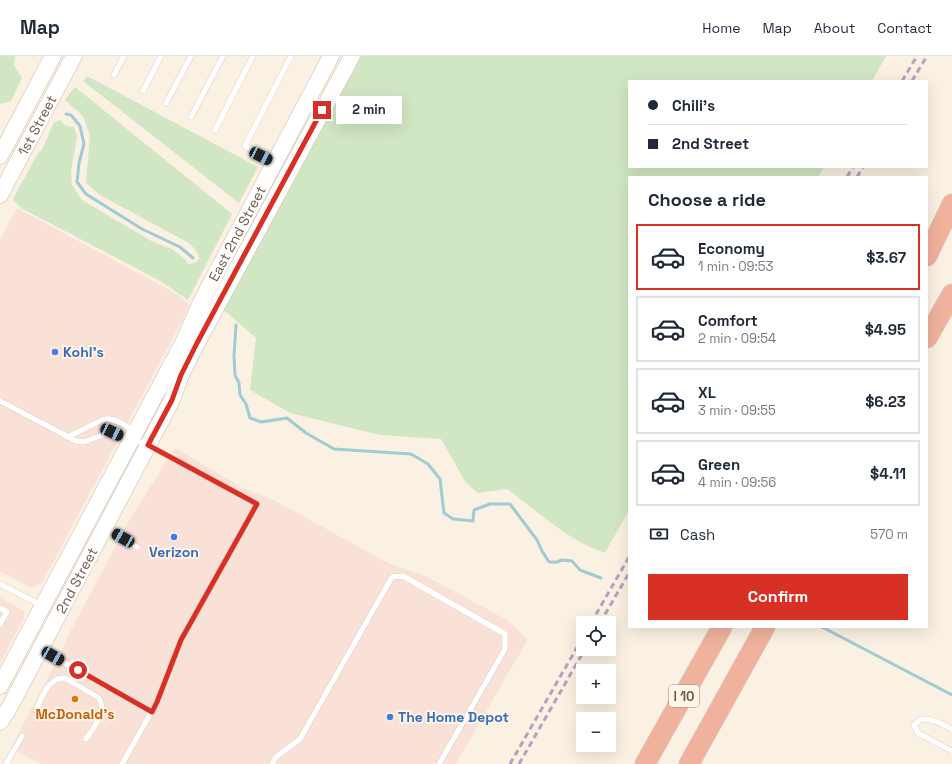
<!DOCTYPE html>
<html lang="en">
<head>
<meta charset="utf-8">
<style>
	body { margin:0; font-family:"Space Grotesk",sans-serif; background:#f6f6f7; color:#1f2937; height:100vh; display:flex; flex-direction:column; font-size:15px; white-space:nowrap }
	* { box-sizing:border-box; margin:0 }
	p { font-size:13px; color:#747a83 }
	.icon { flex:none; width:22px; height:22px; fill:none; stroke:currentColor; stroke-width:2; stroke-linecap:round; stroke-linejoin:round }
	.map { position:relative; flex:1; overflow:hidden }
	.sheet { position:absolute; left:628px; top:120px; width:300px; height:452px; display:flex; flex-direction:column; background:#fff; border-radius:0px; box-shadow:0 4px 16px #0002 }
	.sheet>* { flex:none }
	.top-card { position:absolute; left:628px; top:24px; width:300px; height:88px; border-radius:0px; box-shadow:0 4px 16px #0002; display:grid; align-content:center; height:88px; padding:0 20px; background:#fff }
	.tools { position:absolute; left:576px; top:560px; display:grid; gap:8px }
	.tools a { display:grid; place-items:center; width:40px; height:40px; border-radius:0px; background:#fff; box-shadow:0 4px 16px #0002; font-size:20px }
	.end { position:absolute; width:18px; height:18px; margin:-9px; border:5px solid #d93025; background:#fff; box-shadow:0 0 0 2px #fff }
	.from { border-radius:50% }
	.bubble { position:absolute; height:28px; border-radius:0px; background:#fff; box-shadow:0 4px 16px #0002; font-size:13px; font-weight:700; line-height:28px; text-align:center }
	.car { position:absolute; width:12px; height:24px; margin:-12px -6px; border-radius:5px; box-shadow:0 0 3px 1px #0007; background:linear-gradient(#222 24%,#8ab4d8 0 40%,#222 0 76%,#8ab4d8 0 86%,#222 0) }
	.top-card b { display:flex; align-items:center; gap:14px; height:38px; font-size:15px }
	.top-card b+b { border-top:1px solid #e0e1e3 }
	.top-card i { width:10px; height:10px; background:#1f2937 }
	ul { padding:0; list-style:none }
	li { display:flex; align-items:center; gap:12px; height:66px; margin:0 8px 6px; padding:0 12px; border:2px solid #e0e1e3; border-radius:0px }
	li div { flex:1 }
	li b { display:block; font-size:15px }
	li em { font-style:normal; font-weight:700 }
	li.selected { border-color:#d93025 }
	li>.icon { width:36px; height:36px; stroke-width:1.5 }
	h2 { padding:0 20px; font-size:18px; line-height:48px }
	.pay { display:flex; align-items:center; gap:10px; height:44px; padding:0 20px; font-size:15px }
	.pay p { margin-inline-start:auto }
	.action { display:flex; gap:8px; margin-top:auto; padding:8px 20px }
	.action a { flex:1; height:46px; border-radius:0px; background:#d93025; color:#fff; font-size:16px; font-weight:700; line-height:46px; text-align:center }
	header { display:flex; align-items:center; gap:24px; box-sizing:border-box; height:56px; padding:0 20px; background:#fff; border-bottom:1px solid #e0e1e3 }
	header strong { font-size:19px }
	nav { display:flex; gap:22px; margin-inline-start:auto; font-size:14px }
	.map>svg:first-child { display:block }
	.commercial { fill:#fae1d7 }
	.green { fill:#d1e6c2 }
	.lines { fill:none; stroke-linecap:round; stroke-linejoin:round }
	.stream { stroke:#9fcbd3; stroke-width:3 }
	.lane-casing { stroke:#cab8aa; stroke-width:6 }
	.secondary-casing { stroke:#cfbaaa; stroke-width:17 }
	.highway-casing { stroke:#d7d0cd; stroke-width:21 }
	.lane { stroke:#fff; stroke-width:5.5 }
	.secondary { stroke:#fff; stroke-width:16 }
	.highway { stroke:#f0b29d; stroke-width:20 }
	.rail { stroke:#b3a2c2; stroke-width:3; stroke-dasharray:6 4; stroke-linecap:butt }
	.route { stroke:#d93025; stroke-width:5 }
	.shop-dot { fill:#3f7fe0; stroke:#fef5e8; stroke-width:1.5 }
	.food-dot { fill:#e8710a; stroke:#fef5e8; stroke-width:1.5 }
	.labels { text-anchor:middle; stroke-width:3.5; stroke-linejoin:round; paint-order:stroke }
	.shield { fill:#fef5e8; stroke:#9b877a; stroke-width:1 }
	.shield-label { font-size:13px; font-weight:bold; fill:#70584b }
	.street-label { font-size:14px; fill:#70584b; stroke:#fef5e8 }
	.shop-label { font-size:14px; font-weight:bold; fill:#366cbe; stroke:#fef5e8; text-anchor:start }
	.food-label { font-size:14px; font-weight:bold; fill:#c56008; stroke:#fef5e8 }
</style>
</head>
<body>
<header>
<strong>Map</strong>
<nav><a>Home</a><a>Map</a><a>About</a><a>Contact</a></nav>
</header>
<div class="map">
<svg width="952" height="708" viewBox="0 0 952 708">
	<rect width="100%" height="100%" fill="#faf1e2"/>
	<g class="commercial">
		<path d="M17,152L179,239L190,250L42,527L31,532L0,515V184Z"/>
		<path d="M175,392L243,432L274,444L388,507L426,520L507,564L528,583L456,708H41L11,692L61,596L72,572L130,463Z"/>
		<path d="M0,542L25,555L23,564L0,607Z"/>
	</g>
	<g class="green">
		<path d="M0,0H15L14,9L22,22L11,45L0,48Z"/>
		<path d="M350,0H886L872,25H629V111H824L818,121H629V454L605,497C568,485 538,455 507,433L478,437L466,427L441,383L380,379L290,357L250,334L256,282L218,249Z"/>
		<path d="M87,20L258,111L239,147L83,25Z"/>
		<path d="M75,31L232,158L188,244L162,226L132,210L21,152L13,143L38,97L42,94L54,66L60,64L66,70L74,71L77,81L71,115L72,129L82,144L153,186L172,193L185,203L187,208L195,207L200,202L193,191L187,186L100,139L86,127L90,80L83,60L65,44Z"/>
	</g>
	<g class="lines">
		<g class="stream">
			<path d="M66,58L71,59L80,70L84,88L79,107L77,126L86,138L142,173L180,191L193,202"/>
			<path d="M236,269L234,300L235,319L239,327L240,339L246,348L250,362L261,366L287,362L306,377L334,393L411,398L428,408L440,423L444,457L453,463L473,465L474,454L490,448H510L537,484L542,495L549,506H557L562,504L572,505L580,514L601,522"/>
			<path d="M822,571L952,639"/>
		</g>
		<defs>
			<g id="lane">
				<path d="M114,19L124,0"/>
				<path d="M143,35L161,0"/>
				<path d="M166,47L191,0"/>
				<path d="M191,61L223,0"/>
				<path d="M215,74L253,0"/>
				<path d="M273,106L245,90L291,0"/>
				<path d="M0,345L76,385L83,386L112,376L148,389L257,448L181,584L157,646L122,708"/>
				<path d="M68,381C74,378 102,363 106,363C117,362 127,370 134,376"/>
				<path d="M107,472L137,491"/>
				<path d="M0,528L41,549"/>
				<path d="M0,552L7,556L0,568"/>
				<path d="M42,594L151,656"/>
				<path d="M36,654C42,642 48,621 65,622L99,642C107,656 94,671 86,683"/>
				<path d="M952,673C942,668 932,662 921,663L914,669L918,677L952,695"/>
				<path d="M6,708L22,680"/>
				<path d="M272,708L276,701L300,683L392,521L403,520L505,578V593L439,708"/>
			</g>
			<g id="secondary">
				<path d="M0,100L53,0"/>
				<path id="s1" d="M0,139L74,0"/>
				<path id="s2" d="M0,630L184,285L202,244L331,0"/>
				<path id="s3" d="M0,666L8,654L172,344L181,319L197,287L352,0"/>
			</g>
			<g id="highway">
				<path d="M927,200L952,148"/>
				<path d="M927,282L952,238"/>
				<path d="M645,708L722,571"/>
				<path d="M689,708L765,571"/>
			</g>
		</defs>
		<use href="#lane" class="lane-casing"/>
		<use href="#secondary" class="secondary-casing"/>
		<use href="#highway" class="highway-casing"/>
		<use href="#lane" class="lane"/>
		<use href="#secondary" class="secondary"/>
		<use href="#highway" class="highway"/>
		<g class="rail">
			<path d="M902,25L917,0"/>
			<path d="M912,25L927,0"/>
			<path d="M847,121L853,111"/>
			<path d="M857,121L863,111"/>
			<path d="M591,567L629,501"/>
			<path d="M600,567L629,517"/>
			<path d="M510,708L583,581"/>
			<path d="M519,708L585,593"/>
		</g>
	</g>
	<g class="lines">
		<path class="route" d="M78,614L152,656L157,646L181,584L257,448L148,389L172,344L181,319L197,287L322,54"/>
	</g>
	<g class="shop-dot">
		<circle cx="55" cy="296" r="4"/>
		<circle cx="174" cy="481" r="4"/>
		<circle cx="390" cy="661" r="4"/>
	</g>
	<circle class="food-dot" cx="75" cy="643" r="4"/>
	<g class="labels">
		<rect class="shield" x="669" y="629" width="30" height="22" rx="3"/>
		<g class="shield-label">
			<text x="684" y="645">I 10</text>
		</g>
		<g class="street-label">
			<text dy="5" stroke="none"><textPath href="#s1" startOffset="79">1st Street</textPath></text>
			<text dy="5" stroke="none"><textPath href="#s2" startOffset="511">East 2nd Street</textPath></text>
			<text dy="5" stroke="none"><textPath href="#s3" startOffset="161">2nd Street</textPath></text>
		</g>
		<g class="shop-label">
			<text x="63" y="301">Kohl's</text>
			<text x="174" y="501" text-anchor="middle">Verizon</text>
			<text x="398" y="666">The Home Depot</text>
		</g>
		<g class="food-label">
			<text x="75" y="663">McDonald's</text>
		</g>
	</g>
</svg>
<div class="tools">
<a><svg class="icon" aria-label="locate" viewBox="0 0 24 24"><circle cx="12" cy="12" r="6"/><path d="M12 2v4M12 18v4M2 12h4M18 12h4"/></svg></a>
<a>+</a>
<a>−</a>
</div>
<i class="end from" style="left:78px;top:614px"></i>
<i class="end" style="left:322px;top:54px"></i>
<div class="bubble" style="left:336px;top:40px;width:66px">2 min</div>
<i class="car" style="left:261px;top:100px;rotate:116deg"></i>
<i class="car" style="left:112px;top:376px;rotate:115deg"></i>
<i class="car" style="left:123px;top:482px;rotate:300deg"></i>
<i class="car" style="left:53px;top:600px;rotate:120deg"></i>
<div class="top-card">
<b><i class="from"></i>Chili's</b>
<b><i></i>2nd Street</b>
</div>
<section class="sheet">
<h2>Choose a ride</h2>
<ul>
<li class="selected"><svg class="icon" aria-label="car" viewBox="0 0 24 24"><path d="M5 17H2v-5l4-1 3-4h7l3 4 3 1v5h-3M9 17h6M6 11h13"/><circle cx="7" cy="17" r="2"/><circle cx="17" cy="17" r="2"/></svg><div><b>Economy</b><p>1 min · 09:53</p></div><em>$3.67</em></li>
<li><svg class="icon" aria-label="car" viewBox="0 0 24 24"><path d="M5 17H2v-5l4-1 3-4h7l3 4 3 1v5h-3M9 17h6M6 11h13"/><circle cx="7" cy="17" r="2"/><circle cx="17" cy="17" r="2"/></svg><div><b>Comfort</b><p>2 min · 09:54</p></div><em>$4.95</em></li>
<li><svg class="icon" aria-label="car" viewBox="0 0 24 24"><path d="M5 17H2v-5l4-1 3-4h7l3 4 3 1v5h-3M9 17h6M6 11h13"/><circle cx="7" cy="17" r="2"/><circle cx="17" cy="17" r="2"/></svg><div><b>XL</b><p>3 min · 09:55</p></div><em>$6.23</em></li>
<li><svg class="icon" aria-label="car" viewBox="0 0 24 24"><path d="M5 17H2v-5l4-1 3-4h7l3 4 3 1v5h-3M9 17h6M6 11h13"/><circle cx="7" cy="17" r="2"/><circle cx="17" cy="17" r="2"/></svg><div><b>Green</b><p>4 min · 09:56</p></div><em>$4.11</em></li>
</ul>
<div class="pay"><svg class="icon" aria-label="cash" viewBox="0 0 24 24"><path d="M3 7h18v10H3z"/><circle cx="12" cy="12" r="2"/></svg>Cash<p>570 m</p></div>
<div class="action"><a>Confirm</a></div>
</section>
</div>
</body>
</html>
